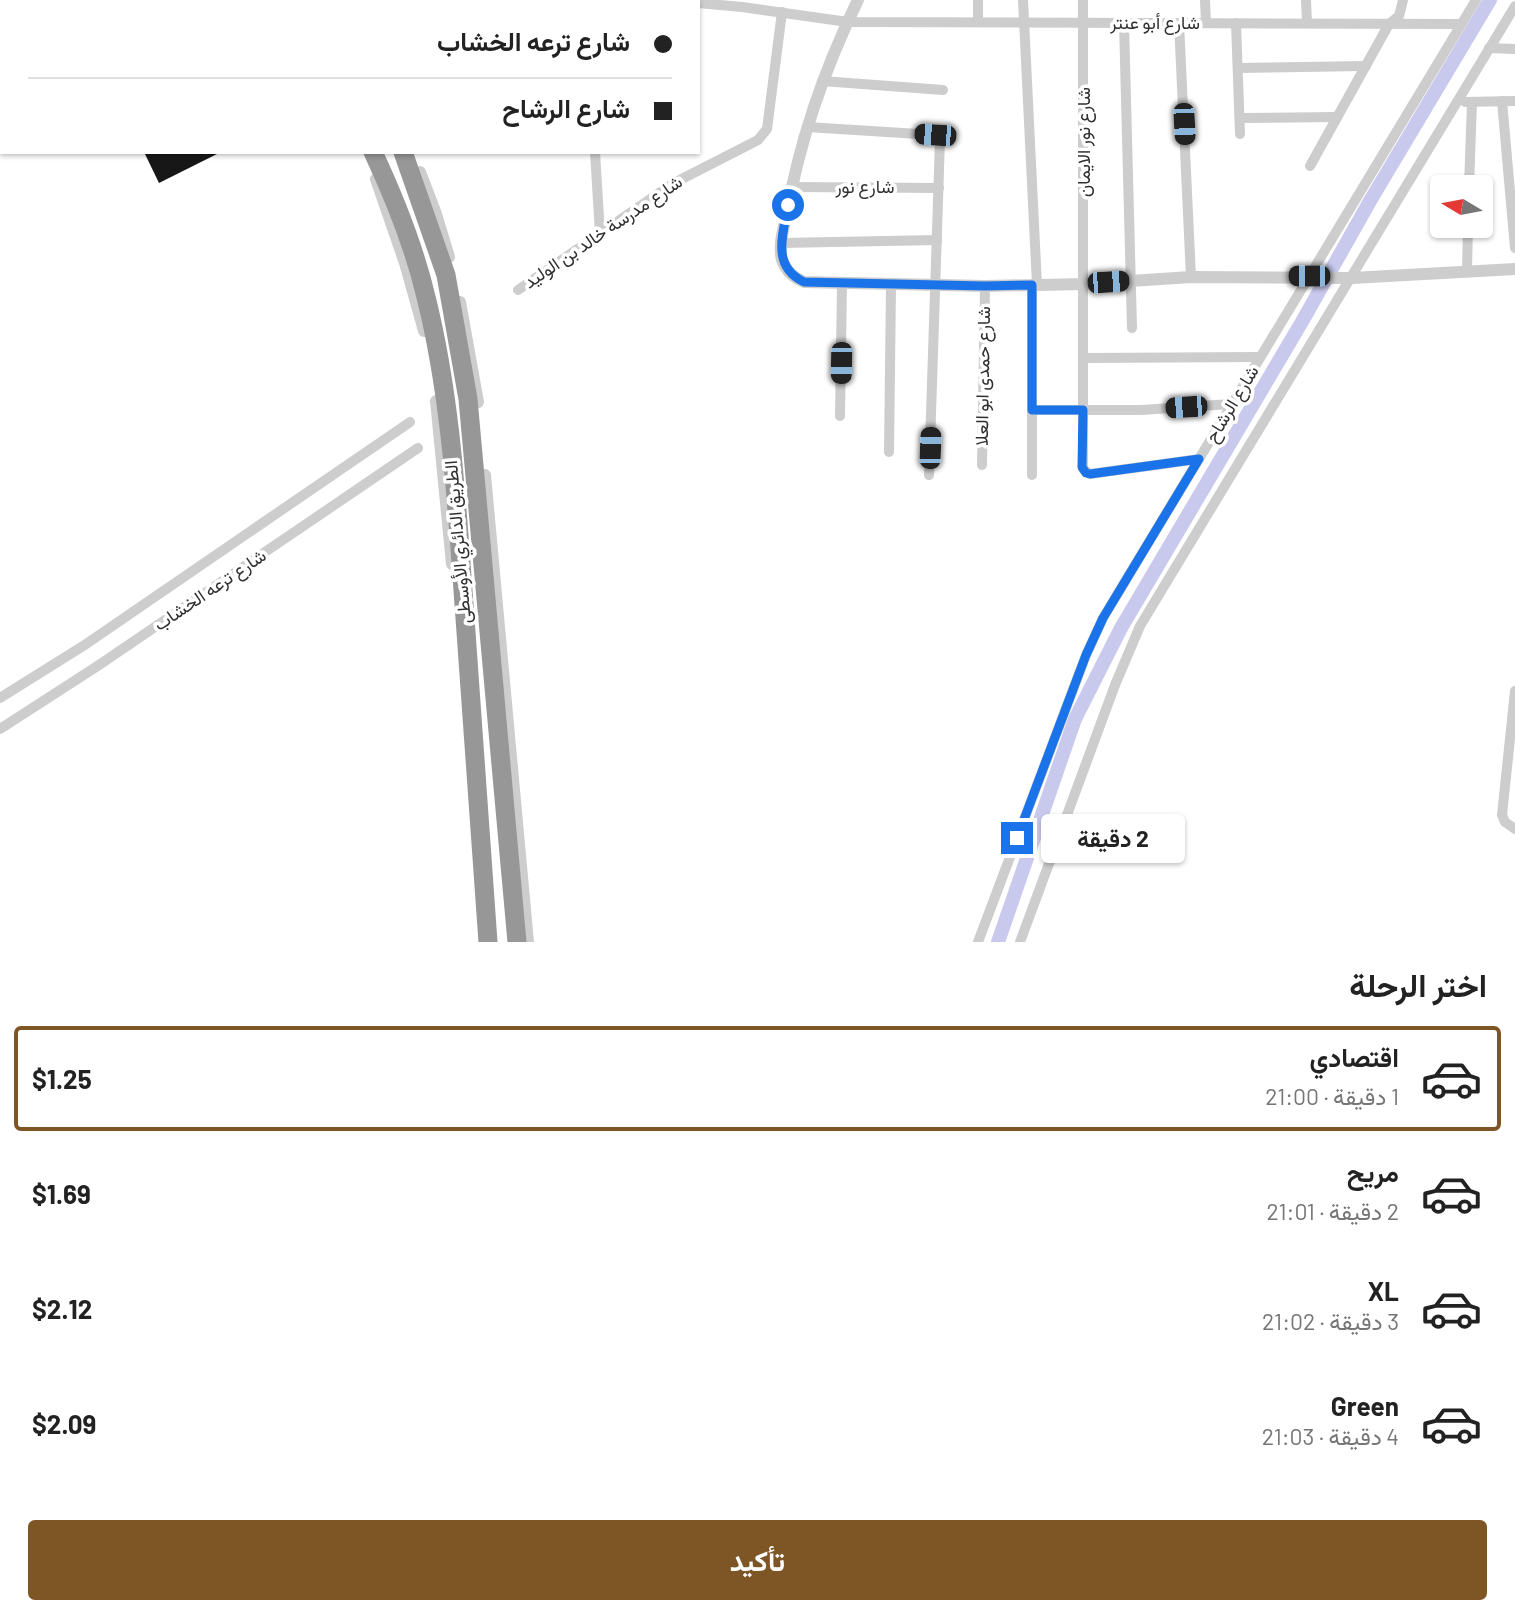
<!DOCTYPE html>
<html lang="ar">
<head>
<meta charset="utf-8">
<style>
	body { margin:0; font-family:Barlow,Vazirmatn,sans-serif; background:#f6f6f6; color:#222; direction:rtl; height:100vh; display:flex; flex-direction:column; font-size:26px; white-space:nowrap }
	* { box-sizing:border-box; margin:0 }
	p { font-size:23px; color:#767676 }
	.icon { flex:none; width:38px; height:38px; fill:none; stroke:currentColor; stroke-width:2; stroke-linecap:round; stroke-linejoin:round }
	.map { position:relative; height:942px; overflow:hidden; direction:ltr }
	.side { display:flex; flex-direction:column; background:#fff; flex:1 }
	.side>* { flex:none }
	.hud { position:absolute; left:0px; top:0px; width:700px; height:154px; box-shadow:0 2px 5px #0004; direction:rtl; display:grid; align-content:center; height:154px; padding:0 28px; background:#fff }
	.needle { width:46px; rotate:280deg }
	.tools { position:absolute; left:1430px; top:175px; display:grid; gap:14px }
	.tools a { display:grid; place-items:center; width:63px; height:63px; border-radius:7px; background:#fff; box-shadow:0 2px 5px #0004; font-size:35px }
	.end { position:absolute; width:32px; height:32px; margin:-16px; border:9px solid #1a73e8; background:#fff; box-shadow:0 0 0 4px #fff }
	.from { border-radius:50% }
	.bubble { position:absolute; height:49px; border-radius:7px; background:#fff; box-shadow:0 2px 5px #0004; font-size:23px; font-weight:700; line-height:49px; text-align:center; direction:rtl }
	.car { position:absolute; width:21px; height:42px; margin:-21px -10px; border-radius:9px; box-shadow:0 0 5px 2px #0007; background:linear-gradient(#222 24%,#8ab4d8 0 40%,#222 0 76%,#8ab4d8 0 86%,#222 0) }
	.hud b { display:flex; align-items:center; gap:24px; height:66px; font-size:26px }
	.hud b+b { border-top:2px solid #e0e0e0 }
	.hud i { width:18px; height:18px; background:#222 }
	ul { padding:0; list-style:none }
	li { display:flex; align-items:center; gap:21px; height:105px; margin:0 14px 10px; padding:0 14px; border:4px solid transparent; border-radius:7px }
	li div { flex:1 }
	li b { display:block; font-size:26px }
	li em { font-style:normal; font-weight:700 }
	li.active { border-color:#7e5626 }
	li>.icon { width:63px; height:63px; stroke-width:1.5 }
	h2 { padding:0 28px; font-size:32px; line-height:84px }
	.cta { display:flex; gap:14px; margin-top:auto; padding:14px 28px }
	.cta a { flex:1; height:80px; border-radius:7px; background:#7e5626; color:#fff; font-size:28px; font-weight:700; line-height:80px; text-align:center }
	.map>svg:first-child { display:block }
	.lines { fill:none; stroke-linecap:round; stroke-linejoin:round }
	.canal { stroke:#c9c9ee; stroke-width:14 }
	.building { fill:#171717 }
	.minor { stroke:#cdcdcd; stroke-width:10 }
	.tertiary { stroke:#cdcdcd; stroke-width:12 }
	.motorway { stroke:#979797; stroke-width:19 }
	.motorway-bridge { stroke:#979797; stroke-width:19 }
	.route { stroke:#1a73e8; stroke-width:9 }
	.labels { text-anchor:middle; stroke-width:7; stroke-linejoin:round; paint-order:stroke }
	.street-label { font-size:18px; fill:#303030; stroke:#fff }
</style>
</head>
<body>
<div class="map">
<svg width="1515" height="942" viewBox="0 0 1515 942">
	<rect width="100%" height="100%" fill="#fff"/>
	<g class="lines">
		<path class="canal" d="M998,942L1075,719L1121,628L1303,320L1370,201L1490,0"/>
	</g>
	<path class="building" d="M144,152H221L159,183Z"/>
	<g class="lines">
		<g class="minor">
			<path d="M230,0L231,2"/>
			<path d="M397,0L398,2"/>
			<path d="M460,0V2"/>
			<path d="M487,0V2"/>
			<path d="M559,0V2"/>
			<path d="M597,0V2"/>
			<path d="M1023,0L1037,285"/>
			<path d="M1083,0V469L1090,474L1199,459"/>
			<path d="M1205,0L1206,23"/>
			<path d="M1306,0L1307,23"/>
			<path d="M85,2L87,0"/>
			<path d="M215,2L218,0"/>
			<path d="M615,2H682"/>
			<path d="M698,3L742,7L848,22L1461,24"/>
			<path d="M978,22V0"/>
			<path d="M1124,23L1132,328"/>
			<path d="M1179,23L1191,277"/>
			<path d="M1236,23L1240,134"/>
			<path d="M1489,48L1515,49"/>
			<path d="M1238,68L1366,66"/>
			<path d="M822,81L943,90"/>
			<path d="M1502,101L1515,248"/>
			<path d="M1465,102L1515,101"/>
			<path d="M1240,118L1337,117"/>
			<path d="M807,127L935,135L940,139L929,475"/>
			<path d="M595,152L600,234"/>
			<path d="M1310,166L1389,24L1399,16L1403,0"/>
			<path d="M791,187L939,188"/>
			<path d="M1469,187L1472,102"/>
			<path d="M781,243L937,240"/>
			<path d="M1467,270L1468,226"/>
			<path d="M1032,285V475"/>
			<path d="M518,290L672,184L758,140L767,129L782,12"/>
			<path d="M1084,358L1260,357"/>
			<path d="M1032,410H1141L1231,404"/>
			<path d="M840,416L842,284"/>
			<path d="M889,452L891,285"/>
			<path d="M982,465L985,286"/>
			<path d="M1515,691L1502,815L1505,822L1515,829"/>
			<path d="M0,698L83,646L410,422"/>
			<path d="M0,729L99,665L418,448"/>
			<path d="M978,942L1086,655L1103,618L1476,0"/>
			<path d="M1020,942L1115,685L1140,626L1515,6"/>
		</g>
		<g class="tertiary">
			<path d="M293,0L294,2"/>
			<path d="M344,0L345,2"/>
			<path d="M858,0C825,68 800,138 787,213C784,227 778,245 782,260C786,271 794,278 804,282L985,286L1085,284L1191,277L1352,278L1515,269"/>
			<path d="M420,172L436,214L449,257"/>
			<path d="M376,179L405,263L424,331"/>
			<path d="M460,302L478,402"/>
			<path d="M436,401L452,564"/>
			<path d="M485,475L528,942"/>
		</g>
		<g class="motorway">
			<path d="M303,0L304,2"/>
			<path d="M333,0L334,2"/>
		</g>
		<g class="motorway-bridge">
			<path d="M373,152C395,199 414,246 426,297C452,401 457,511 465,618C473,726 481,834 488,942"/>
			<path d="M403,152L446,275L468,399L517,942"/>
		</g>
	</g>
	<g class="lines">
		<path class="route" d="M788,205C783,235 771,266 804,282L985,286L1032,285V410H1083L1082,467L1086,473L1090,474L1199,459L1103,618L1086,655L1017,838"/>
	</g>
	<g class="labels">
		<g class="street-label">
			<text x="1155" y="29">شارع أبو عنتر</text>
			<text transform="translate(1084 142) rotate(-90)" y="6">شارع نور الايمان</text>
			<text x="865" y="193">شارع نور</text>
			<text transform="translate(603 232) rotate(-34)" y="6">شارع مدرسة خالد بن الوليد</text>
			<text transform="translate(983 376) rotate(-89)" y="6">شارع حمدى ابو العلا</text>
			<text transform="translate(1232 404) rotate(-59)" y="6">شارع الرشاح</text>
			<text transform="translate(458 542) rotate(-95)" y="6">الطريق الدائري الأوسطى</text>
			<text transform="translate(210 590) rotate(-34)" y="6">شارع ترعه الخشاب</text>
		</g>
	</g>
</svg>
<div class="tools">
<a><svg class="needle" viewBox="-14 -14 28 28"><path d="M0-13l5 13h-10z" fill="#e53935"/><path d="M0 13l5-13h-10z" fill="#767676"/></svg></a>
</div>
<i class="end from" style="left:788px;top:205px"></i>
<i class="end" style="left:1017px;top:838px"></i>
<div class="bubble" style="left:1041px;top:814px;width:144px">2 دقيقة</div>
<i class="car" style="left:1184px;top:124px;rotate:177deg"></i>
<i class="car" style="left:935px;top:135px;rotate:274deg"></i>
<i class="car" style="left:1309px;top:276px;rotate:270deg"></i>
<i class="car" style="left:1108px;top:282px;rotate:86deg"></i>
<i class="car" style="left:841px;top:363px;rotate:181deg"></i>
<i class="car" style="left:1186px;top:407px;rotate:266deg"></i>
<i class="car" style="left:930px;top:448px;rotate:2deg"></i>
<div class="hud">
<b><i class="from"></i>شارع ترعه الخشاب</b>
<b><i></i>شارع الرشاح</b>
</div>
</div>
<section class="side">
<h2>اختر الرحلة</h2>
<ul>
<li class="active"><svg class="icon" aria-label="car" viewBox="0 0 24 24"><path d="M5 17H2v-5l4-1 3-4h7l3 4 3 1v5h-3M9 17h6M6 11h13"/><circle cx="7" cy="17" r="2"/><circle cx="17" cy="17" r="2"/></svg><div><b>اقتصادي</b><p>1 دقيقة · 21:00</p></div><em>$1.25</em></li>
<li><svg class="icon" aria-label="car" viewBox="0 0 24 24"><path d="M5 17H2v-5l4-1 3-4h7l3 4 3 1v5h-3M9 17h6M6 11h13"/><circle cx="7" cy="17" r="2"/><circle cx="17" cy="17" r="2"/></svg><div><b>مريح</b><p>2 دقيقة · 21:01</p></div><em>$1.69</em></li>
<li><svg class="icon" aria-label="car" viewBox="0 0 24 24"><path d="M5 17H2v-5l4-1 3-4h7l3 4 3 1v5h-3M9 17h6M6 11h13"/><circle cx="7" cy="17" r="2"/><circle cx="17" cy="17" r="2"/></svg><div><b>XL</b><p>3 دقيقة · 21:02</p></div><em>$2.12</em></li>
<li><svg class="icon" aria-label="car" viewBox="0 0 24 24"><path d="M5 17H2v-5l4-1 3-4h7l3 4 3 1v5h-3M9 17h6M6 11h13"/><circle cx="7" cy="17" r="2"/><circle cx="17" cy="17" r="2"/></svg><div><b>Green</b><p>4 دقيقة · 21:03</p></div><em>$2.09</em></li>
</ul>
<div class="cta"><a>تأكيد</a></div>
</section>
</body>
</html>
